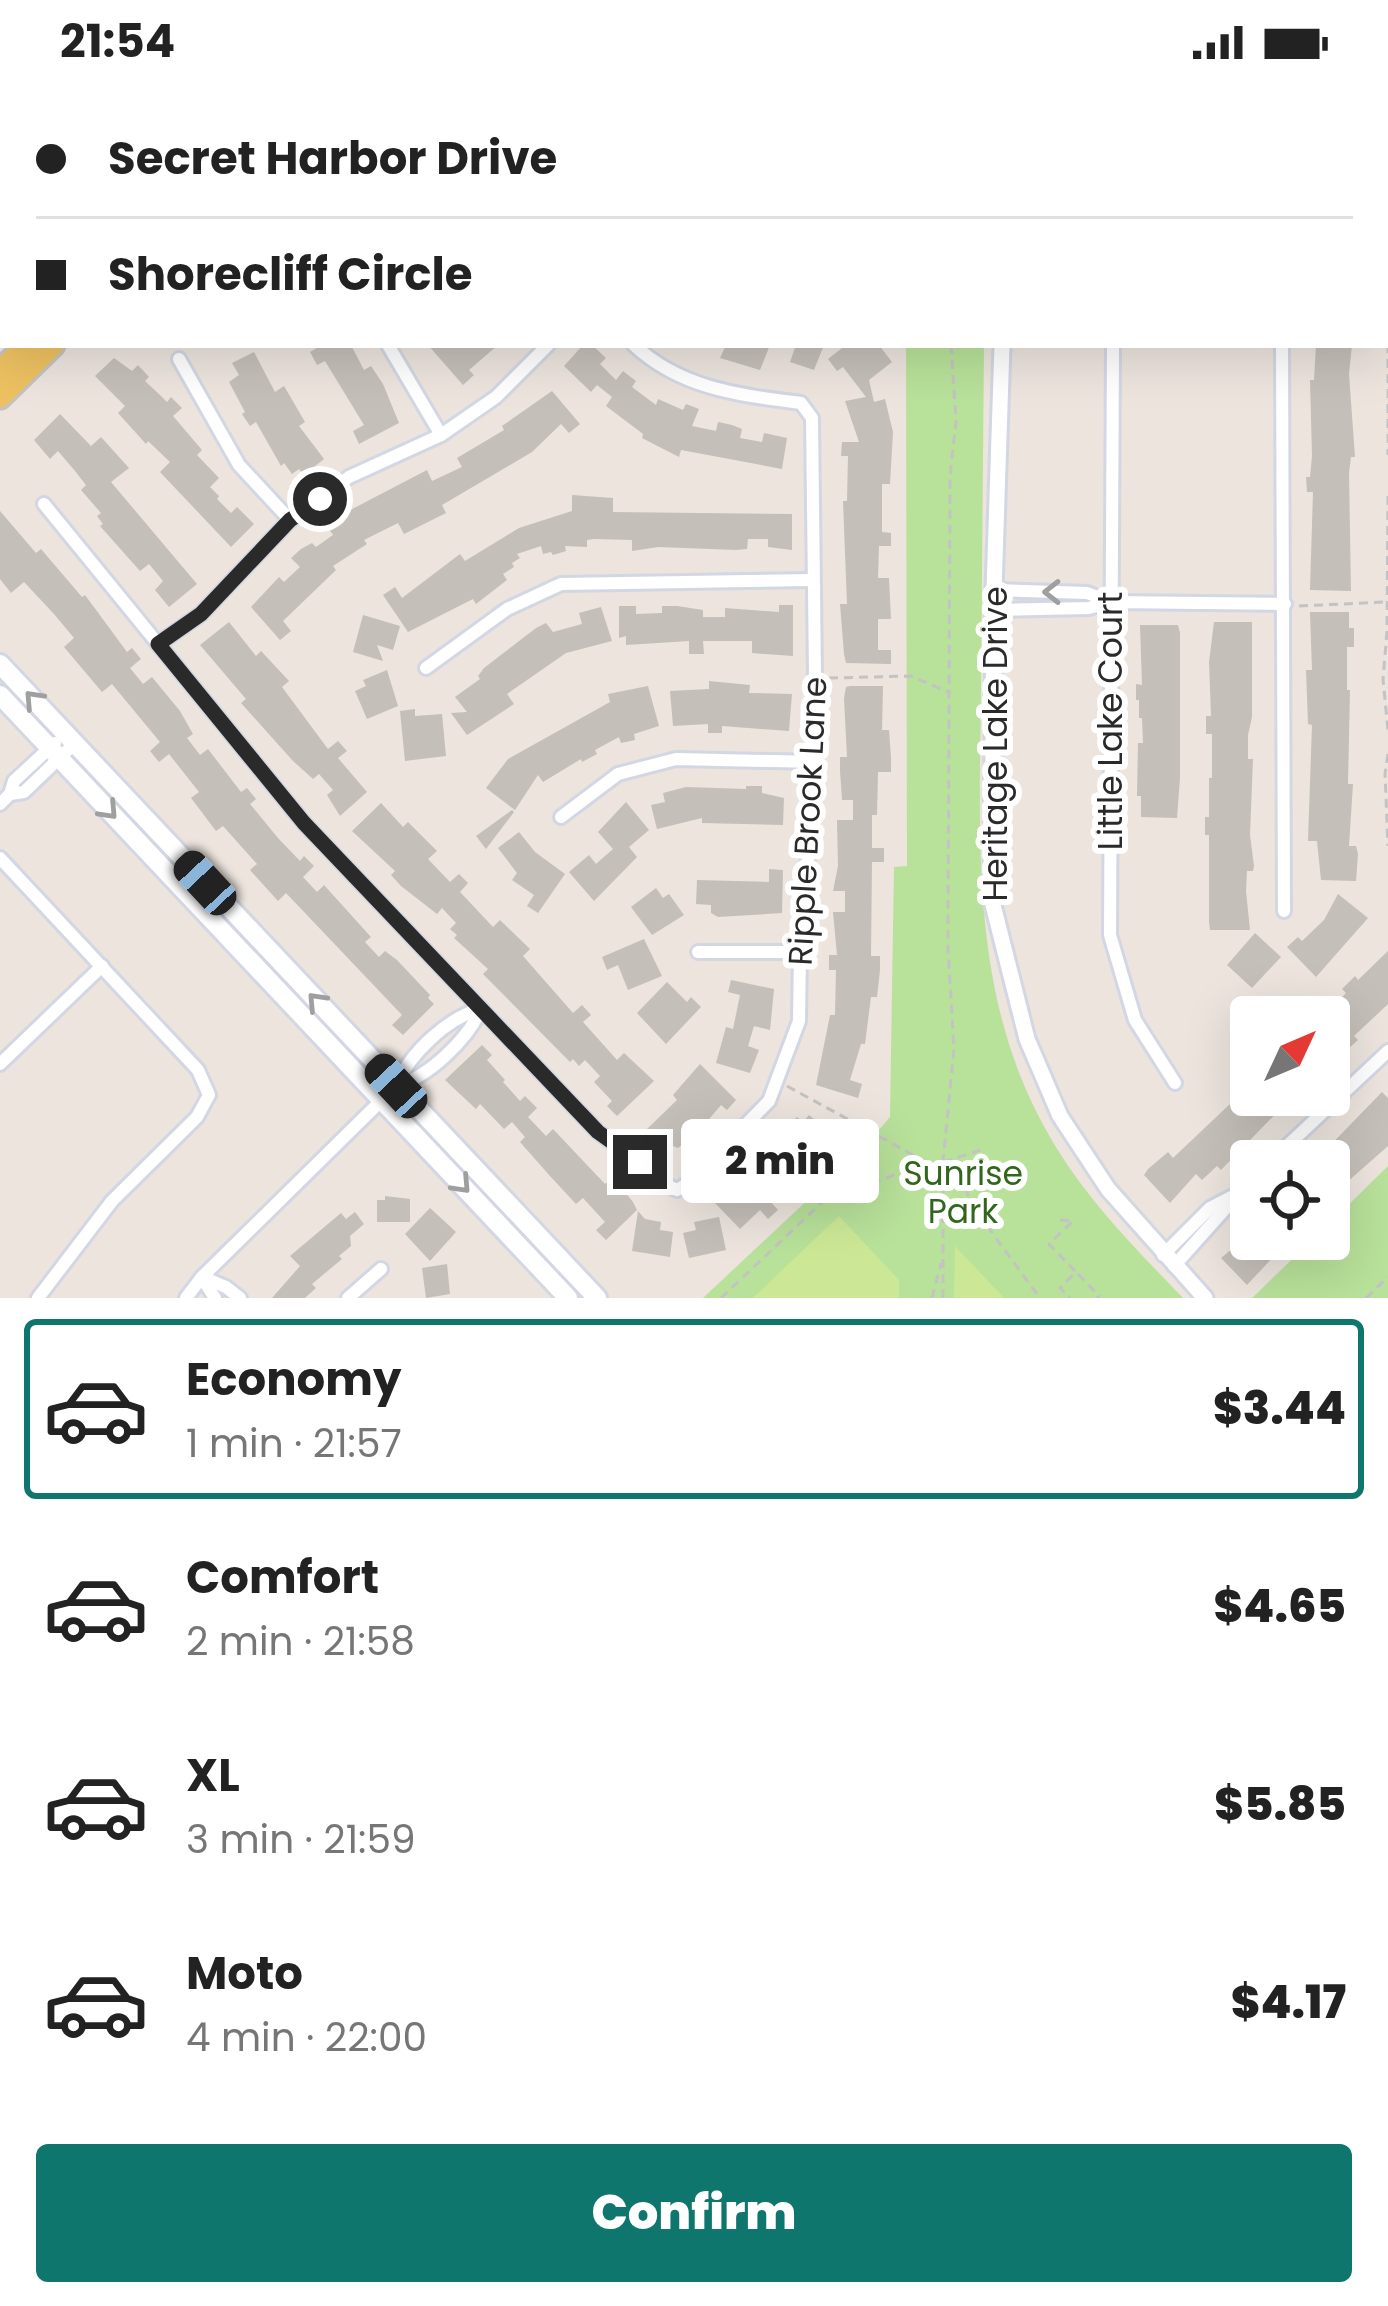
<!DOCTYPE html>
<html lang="en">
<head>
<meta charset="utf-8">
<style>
	body { margin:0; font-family:Poppins,sans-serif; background:#f6f6f6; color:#222; height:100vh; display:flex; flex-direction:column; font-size:45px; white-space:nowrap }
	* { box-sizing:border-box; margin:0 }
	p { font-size:39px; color:#767676 }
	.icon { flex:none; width:66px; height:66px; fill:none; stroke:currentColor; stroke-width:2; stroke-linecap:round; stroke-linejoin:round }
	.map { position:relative; height:1214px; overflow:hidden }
	.drawer { display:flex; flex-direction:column; background:#fff; flex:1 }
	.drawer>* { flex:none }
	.top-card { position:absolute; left:0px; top:0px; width:1389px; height:264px; box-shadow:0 12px 48px #0002; display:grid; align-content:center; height:264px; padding:0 36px; background:#fff }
	.needle { width:78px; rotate:46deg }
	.buttons { position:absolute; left:1230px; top:912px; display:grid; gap:24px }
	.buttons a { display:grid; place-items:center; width:120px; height:120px; border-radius:12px; background:#fff; box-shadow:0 12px 48px #0002; font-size:60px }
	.end { position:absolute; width:54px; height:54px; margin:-27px; border:15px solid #2a2a2a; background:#fff; box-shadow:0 0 0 6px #fff }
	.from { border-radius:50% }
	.bubble { position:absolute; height:84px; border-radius:12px; background:#fff; box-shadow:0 12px 48px #0002; font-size:39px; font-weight:800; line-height:84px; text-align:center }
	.car { position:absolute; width:36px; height:72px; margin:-36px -18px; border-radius:15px; box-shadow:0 0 9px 3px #0007; background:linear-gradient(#222 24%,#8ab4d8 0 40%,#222 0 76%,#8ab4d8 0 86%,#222 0) }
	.top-card b { display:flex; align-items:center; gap:42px; height:114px; font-size:45px }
	.top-card b+b { border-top:3px solid #e0e0e0 }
	.top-card i { width:30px; height:30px; background:#222 }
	ul { padding:21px 0 0; list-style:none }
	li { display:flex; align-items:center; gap:36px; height:180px; margin:0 24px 18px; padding:0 12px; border:6px solid transparent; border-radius:12px }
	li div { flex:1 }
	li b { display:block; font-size:45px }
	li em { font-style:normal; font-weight:800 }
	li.active { border-color:#0f766e }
	li>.icon { width:108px; height:108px; stroke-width:1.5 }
	.action { display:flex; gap:24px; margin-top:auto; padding:24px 36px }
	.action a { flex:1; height:138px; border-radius:12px; background:#0f766e; color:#fff; font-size:48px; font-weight:800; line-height:138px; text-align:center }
	.status { display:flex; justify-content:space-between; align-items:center; height:84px; padding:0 60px; background:#fff; direction:ltr }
	.status svg { height:33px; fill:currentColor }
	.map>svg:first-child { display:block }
	.green { fill:#b8e19a }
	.pitch { fill:#cce896 }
	.building { fill:#c4bfb8 }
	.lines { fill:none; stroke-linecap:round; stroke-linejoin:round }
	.minor-casing { stroke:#d2d7e3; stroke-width:18 }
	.tertiary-casing { stroke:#d2d7e3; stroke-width:21 }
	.secondary-casing { stroke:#d2d7e3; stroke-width:24 }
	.primary-casing { stroke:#c3c3c3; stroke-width:27 }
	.path { stroke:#c3c3c3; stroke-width:3; stroke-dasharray:9 6; stroke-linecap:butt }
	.minor { stroke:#fff; stroke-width:12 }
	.tertiary { stroke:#fff; stroke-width:15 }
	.secondary { stroke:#fff; stroke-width:18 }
	.primary { stroke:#edc161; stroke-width:21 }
	.oneway { stroke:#9f9f9f }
	.route { stroke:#2a2a2a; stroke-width:15 }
	.labels { text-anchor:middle; stroke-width:12; stroke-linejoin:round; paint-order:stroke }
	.street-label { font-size:33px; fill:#2a2a2a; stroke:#fff }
	.park-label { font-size:33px; fill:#31661c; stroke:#fff }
</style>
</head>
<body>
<div class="status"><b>21:54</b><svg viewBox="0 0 49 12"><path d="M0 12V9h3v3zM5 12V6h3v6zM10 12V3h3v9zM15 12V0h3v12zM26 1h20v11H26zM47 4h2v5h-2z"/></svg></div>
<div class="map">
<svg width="1388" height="1214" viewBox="0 0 1388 1214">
	<rect width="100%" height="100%" fill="#ece4dd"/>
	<g class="green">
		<path d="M906,261H984C983,374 982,486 981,599C980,754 968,913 1050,1053C1085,1114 1134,1163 1183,1214H703L865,1062L890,1033L894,783L907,782Z"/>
		<path d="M1388,1082V1214H1252L1313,1155H1329V1140Z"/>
	</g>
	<g class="pitch">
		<path d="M839,1132L899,1196V1214H753Z"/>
		<path d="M955,1162L1004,1214H954Z"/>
	</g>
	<g class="building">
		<path d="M322,261H351L364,286L371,282L383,300L399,339L359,360L353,347L364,341L325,277L317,281L310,268Z"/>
		<path d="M428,261H498L469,286L474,291L463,301Z"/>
		<path d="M583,261H592L606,274L600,280L616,296L623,287L636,297L632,303L656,321L658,315L683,326L686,320L699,325L692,342L716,347L718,338L732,341L742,345L740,354L762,358L764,349L787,354L782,385L681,366L679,373L642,354L643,350L606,322L612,313L597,301L591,308L564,282Z"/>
		<path d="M726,261H770L760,286L720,274Z"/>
		<path d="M796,261H824L814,286L790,278Z"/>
		<path d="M846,261H879L892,278L869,296L874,318L885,315L893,348L890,400H882V448L891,449V462H879L878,494H889L891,535H878V566H891V580L846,579L844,570L840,520H847L843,417H847L848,372H841L842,358H859L845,317L866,313L843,283L837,287L828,275Z"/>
		<path d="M1316,261H1352L1349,290L1355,373H1351L1349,389L1351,507L1310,506L1313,408H1307L1306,393H1310L1312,372L1310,296H1314Z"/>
		<path d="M254,268L275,308L284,302L305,338L299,342L324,375L304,391L299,385L292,390L284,379L281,382L256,338L250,342L242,330L245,328L229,298L239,291L232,279Z"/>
		<path d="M114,274L132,287L138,281L149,293L145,297L161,312L167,318L171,313L182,324L173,332L202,366L197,371L219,394L210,403L219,412L217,415L231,429L237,423L254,440L231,463L160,388L170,378L148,357L146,360L118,329L125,322L95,292Z"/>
		<path d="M552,307L580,340L569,349L561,340L532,368L442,421L446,429L404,450L398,439L364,456L367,460L333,482L336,486L283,537L291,547L280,556L251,523L279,493L284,498L300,483L291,474L301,465L312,459L316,463L333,451L329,445L340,437L337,433L427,386L432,397L462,383L457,374L504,346L502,342Z"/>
		<path d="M60,330L91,362L101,353L129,384L111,398L197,500L169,523L155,506L163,497L149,480L140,487L100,442L103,440L97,432L101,429L81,406L86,401L75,387L58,367L50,375L34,356Z"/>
		<path d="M572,411L613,414V428L792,430V466L768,463V455H748L747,465L736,466L658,463L632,467V456L594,455L587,456V463L565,462L566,467L553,471L551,468L543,470L541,462L517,470L520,474L512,479L514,483L503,490L507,496L476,520L473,515L408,548L383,511L395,503L402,514L460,470L465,477L519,444L572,427Z"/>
		<path d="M0,427L36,469L41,465L82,513L85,511L127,568L132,564L141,575L130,584L143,600L152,593L180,627L193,650L187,654L200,671L208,665L241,708L247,704L256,715L250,720L278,754L300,777L304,772L314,782L303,793L317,808L324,801L371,853L365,858L379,873L385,867L397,876L430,911L428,914L434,920L403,951L392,941L402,931L286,809L278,817L250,786L257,780L223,742L216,747L191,714L199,708L169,670L159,678L150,667L160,658L112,600L102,608L64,563L74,554L54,530L24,498L11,509L0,495Z"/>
		<path d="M779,521H793V572L752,569V557H703L704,570H689V557L626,561V552L619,554V522H636V530L662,529V522H677L703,526V533H725V524L779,528Z"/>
		<path d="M601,523L612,557L566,569L507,610L514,620L467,651L451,629L467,628L455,613L480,595L478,592L484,584L536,544L546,539L553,548L582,540L579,529Z"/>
		<path d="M1310,528H1349V544H1354V563H1347V606H1350L1348,700H1353L1349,762H1356L1358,770L1356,797L1321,796L1317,757H1308L1312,641L1308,640L1306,586H1312Z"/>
		<path d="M363,531L400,542L393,566L377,561L383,577L353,568Z"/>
		<path d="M229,538L256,572L261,567L289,597L282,603L328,665L338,657L347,667L338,674L367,708L340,732L327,711L333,706L319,690L313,695L293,677L241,619L246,615L200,561Z"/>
		<path d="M1214,538H1252V633L1248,651V675H1253L1250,751L1254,782L1253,787H1247L1246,807L1250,846H1210L1209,838V751H1205V733H1209V694H1212V650H1206V632H1211L1209,578Z"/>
		<path d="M1140,541H1178L1180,549V694L1177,734L1141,733V712H1137L1138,659H1143L1142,634H1139V616H1136V600L1142,601Z"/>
		<path d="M387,586L398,622L367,635L355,607L366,602L363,596Z"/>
		<path d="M709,597L750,601L749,609L792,610L789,647L722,642V649H708V640L673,642L670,607L709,605Z"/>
		<path d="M648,602L659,642L634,650L635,656L621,659L619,653L595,666L597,670L582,678L581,675L543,698L538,691L515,726L486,704L508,675L610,618L608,610Z"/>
		<path d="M850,602H883L882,646H889L891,674V688H878L877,731H872V764H884V778H872L871,872H880V886L877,913H871L865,960H861L850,996L862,1000L858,1014L816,1001L830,931H835L836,886H829V871H837L833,828H845V807H833L838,782L837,736H853V716H842L840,687V673H847L844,614L846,603Z"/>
		<path d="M415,625V632L442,630L446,672L405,677L400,627Z"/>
		<path d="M746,702H762V709L784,714L783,741L702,739V734L657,745L651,721L665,718L663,709L686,703L746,705Z"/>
		<path d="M626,718L649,746L629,763L637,773L594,817L569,788L589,771L596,780L613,765L598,748Z"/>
		<path d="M381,719L403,743L408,738L437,767L428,775L450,798L459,790L468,799L460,808L493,843L500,836L530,865L523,872L573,929L582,921L591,931L583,938L617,976L624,969L654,997L617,1032L607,1022L612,1017L594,998L600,992L585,976L579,982L573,975L570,978L483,890L488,885L454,854L457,851L450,845L456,839L442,824L437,830L401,802L391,791L395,787L352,747Z"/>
		<path d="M512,726L514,728L486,765L476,752Z"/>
		<path d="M519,748L535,768L565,790L538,829L527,822L534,811L512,796L517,789L498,764Z"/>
		<path d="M769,785L783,786L782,829L718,833L711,829V821L696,820L697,796L769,798Z"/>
		<path d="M656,804L663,814L669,810L684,831L652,851L631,823Z"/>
		<path d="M1338,810L1368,834L1316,893L1287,863L1298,853L1302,857L1324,836Z"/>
		<path d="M1255,849L1281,873L1252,904L1227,881Z"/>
		<path d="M644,855L662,892L628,906L618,881L607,886L602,873Z"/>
		<path d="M1388,867V920L1354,952L1358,956L1329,982V933H1322L1346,909L1342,905L1355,892L1358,896Z"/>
		<path d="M731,896L774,905L770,946L754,942L748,962L759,966L750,989L716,979L726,943L733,945L740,911L728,908Z"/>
		<path d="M667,898L687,918L691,913L701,923L666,960L637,929Z"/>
		<path d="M482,961L492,971L487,976L505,996L503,998L520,1017L525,1012L537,1024L528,1033L546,1052L553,1045L605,1100L613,1093L633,1118L637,1126L606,1156L596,1146L605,1138L583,1114L576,1120L550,1092L520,1058L525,1053L512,1038L504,1045L480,1020L476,1025L445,996Z"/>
		<path d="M700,980L736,1016L727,1026L721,1021L688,1060L685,1058L678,1064L670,1061L664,1066L646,1046L677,1016L673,1011Z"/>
		<path d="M1251,1000V1011H1294L1221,1086L1217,1082L1202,1096L1196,1090L1170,1119L1144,1091L1148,1085L1168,1068L1173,1074Z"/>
		<path d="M1382,1008L1388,1014V1062L1329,1114V1077H1315Z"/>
		<path d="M809,1031L829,1048L766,1113L778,1126L768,1135L760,1126L740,1145L715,1119L750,1089L749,1080L778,1056L775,1053L785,1040L788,1043L797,1033L803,1038Z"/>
		<path d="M385,1112L410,1115V1138H377V1116H385Z"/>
		<path d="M430,1124L456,1148L430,1177L405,1150Z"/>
		<path d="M638,1127L645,1135L661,1138L660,1146L673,1148L670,1173L632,1167Z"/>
		<path d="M355,1128L364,1140L350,1152L351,1162L339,1172L342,1175L312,1200L316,1204L305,1214H272L300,1182L290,1172L341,1129L346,1135Z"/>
		<path d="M719,1133L726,1166L689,1174L683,1149L696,1146L694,1138Z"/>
		<path d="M1251,1149V1170L1267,1155H1290L1247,1201L1221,1174Z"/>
		<path d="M447,1180L450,1210L426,1214L422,1184Z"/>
	</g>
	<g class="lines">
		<defs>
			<g id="minor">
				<path d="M702,0L704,3"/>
				<path d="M811,0V3"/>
				<path d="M1101,0L1106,3"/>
				<path d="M1134,0L1139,3"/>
				<path d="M1194,3L1195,0"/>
				<path d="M1386,93L1388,95"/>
				<path d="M388,261L441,351"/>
				<path d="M1113,261L1110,851L1135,936L1175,999"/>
				<path d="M1282,261L1284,827"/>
				<path d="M179,275L239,381L290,436"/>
				<path d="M44,420L304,739L598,1048C622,1065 651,1095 677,1106L690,1098L769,1017L799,937L800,868L816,678L812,334L801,319C740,311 681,305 634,261"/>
				<path d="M994,506L1087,509L1108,517"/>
				<path d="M993,526L1089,524L1109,518L1285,520"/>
				<path d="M158,560L201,530L290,436L349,393L441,351L496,313L548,261"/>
				<path d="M426,584L507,525L561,500L813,496"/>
				<path d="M10,710L24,708L74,660"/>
				<path d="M0,720L10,710L14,697L55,659"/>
				<path d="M561,733L618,690L676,675L816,678"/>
				<path d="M0,774L198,986L209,1011L197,1033L112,1117L38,1214"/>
				<path d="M698,868H800"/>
				<path d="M0,980L102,882"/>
				<path d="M396,1002C429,993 468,955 481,925"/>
				<path d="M1271,1077L1388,967"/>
				<path d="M1163,1171L1210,1124L1235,1111"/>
				<path d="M1174,1182L1251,1096"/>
				<path d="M202,1193L226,1203L240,1214"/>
				<path d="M202,1194L215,1214"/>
				<path d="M186,1214L202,1193L396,1002C409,970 448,933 481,925"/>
				<path d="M348,1214L381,1185"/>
			</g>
			<g id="tertiary">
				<path d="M545,0L548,3"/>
				<path d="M1059,3L1060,0"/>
				<path d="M1002,261L994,506L992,817L1027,955L1060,1032L1108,1105L1205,1214"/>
			</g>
			<g id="secondary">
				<path d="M0,580L597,1214"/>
				<path d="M0,611L568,1214"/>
			</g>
			<g id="primary">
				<path d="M301,3L304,0"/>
				<path d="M0,287L27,261"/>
				<path d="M0,313L53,261"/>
			</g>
		</defs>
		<use href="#minor" class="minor-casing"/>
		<use href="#tertiary" class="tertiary-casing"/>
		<use href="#secondary" class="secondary-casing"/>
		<use href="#primary" class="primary-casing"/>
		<g class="path">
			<path d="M933,0L934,3"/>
			<path d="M1388,260V371"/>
			<path d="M1388,412L1387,547L1383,595L1388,647"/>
			<path d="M1299,522L1385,518"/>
			<path d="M829,594L911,592L948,608"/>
			<path d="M1388,670L1385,690L1388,762"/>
			<path d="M787,1002L926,1078"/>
			<path d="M984,1076L961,1083L970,1119L1040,1214"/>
			<path d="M1060,1136L1073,1137L1049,1160L1076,1188L1060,1204L1070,1214"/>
			<path d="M1078,1190L1099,1212L1097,1214"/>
			<path d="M721,1214L837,1104L875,1098L928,1079L943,1078L981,1066"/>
			<path d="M932,1214L941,1179"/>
			<path d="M943,1214V1078L954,965L948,864L950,393L956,337L951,261"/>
			<path d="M1366,1214L1388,1193"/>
		</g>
		<use href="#minor" class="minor"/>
		<use href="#tertiary" class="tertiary"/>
		<use href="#secondary" class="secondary"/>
		<use href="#primary" class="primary"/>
	</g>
	<defs><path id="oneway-chevron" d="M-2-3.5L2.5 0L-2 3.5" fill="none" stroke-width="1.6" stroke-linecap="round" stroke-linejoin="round" transform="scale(3)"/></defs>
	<g class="oneway">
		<use href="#oneway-chevron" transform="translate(1052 508) rotate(-180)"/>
		<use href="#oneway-chevron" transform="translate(33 615) rotate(-133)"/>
		<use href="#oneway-chevron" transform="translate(109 727) rotate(47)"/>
		<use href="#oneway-chevron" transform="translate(316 917) rotate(-133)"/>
		<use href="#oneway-chevron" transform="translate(462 1101) rotate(47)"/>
	</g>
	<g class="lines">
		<path class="route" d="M320,415L290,436L201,530L158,560L304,739L598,1048L640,1078"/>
	</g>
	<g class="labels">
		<g class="street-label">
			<text transform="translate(1110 637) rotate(-90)" y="12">Little Lake Court</text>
			<text transform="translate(995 660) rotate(-90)" y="12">Heritage Lake Drive</text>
			<text transform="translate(807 737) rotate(-87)" y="12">Ripple Brook Lane</text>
		</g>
		<g class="park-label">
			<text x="963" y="1101">Sunrise<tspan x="963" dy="38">Park</tspan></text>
		</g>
	</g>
</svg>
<div class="buttons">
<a><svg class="needle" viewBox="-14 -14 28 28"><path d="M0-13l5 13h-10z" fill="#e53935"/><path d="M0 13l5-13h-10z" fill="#767676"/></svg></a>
<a><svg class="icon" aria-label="locate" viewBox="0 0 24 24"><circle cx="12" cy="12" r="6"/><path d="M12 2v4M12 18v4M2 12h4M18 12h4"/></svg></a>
</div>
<i class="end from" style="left:320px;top:415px"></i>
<i class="end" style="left:640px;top:1078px"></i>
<div class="bubble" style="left:681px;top:1035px;width:198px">2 min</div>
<i class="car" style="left:205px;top:799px;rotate:317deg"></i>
<i class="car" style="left:396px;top:1002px;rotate:317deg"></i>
<div class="top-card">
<b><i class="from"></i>Secret Harbor Drive</b>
<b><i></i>Shorecliff Circle</b>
</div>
</div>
<section class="drawer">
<ul>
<li class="active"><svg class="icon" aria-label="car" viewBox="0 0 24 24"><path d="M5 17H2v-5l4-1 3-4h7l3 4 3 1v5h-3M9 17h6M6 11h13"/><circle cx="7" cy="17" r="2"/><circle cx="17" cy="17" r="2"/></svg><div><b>Economy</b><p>1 min · 21:57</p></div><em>$3.44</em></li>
<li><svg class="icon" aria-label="car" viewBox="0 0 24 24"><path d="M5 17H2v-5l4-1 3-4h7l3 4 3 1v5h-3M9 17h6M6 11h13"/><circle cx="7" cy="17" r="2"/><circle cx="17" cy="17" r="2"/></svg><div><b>Comfort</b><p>2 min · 21:58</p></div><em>$4.65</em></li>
<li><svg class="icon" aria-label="car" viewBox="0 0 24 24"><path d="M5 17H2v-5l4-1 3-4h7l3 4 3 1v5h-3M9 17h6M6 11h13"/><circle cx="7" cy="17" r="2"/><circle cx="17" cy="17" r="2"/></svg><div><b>XL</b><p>3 min · 21:59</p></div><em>$5.85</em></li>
<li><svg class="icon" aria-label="car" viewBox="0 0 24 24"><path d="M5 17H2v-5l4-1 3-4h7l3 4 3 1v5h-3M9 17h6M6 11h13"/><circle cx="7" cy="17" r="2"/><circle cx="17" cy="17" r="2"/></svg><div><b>Moto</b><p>4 min · 22:00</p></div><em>$4.17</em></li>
</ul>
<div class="action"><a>Confirm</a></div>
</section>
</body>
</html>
